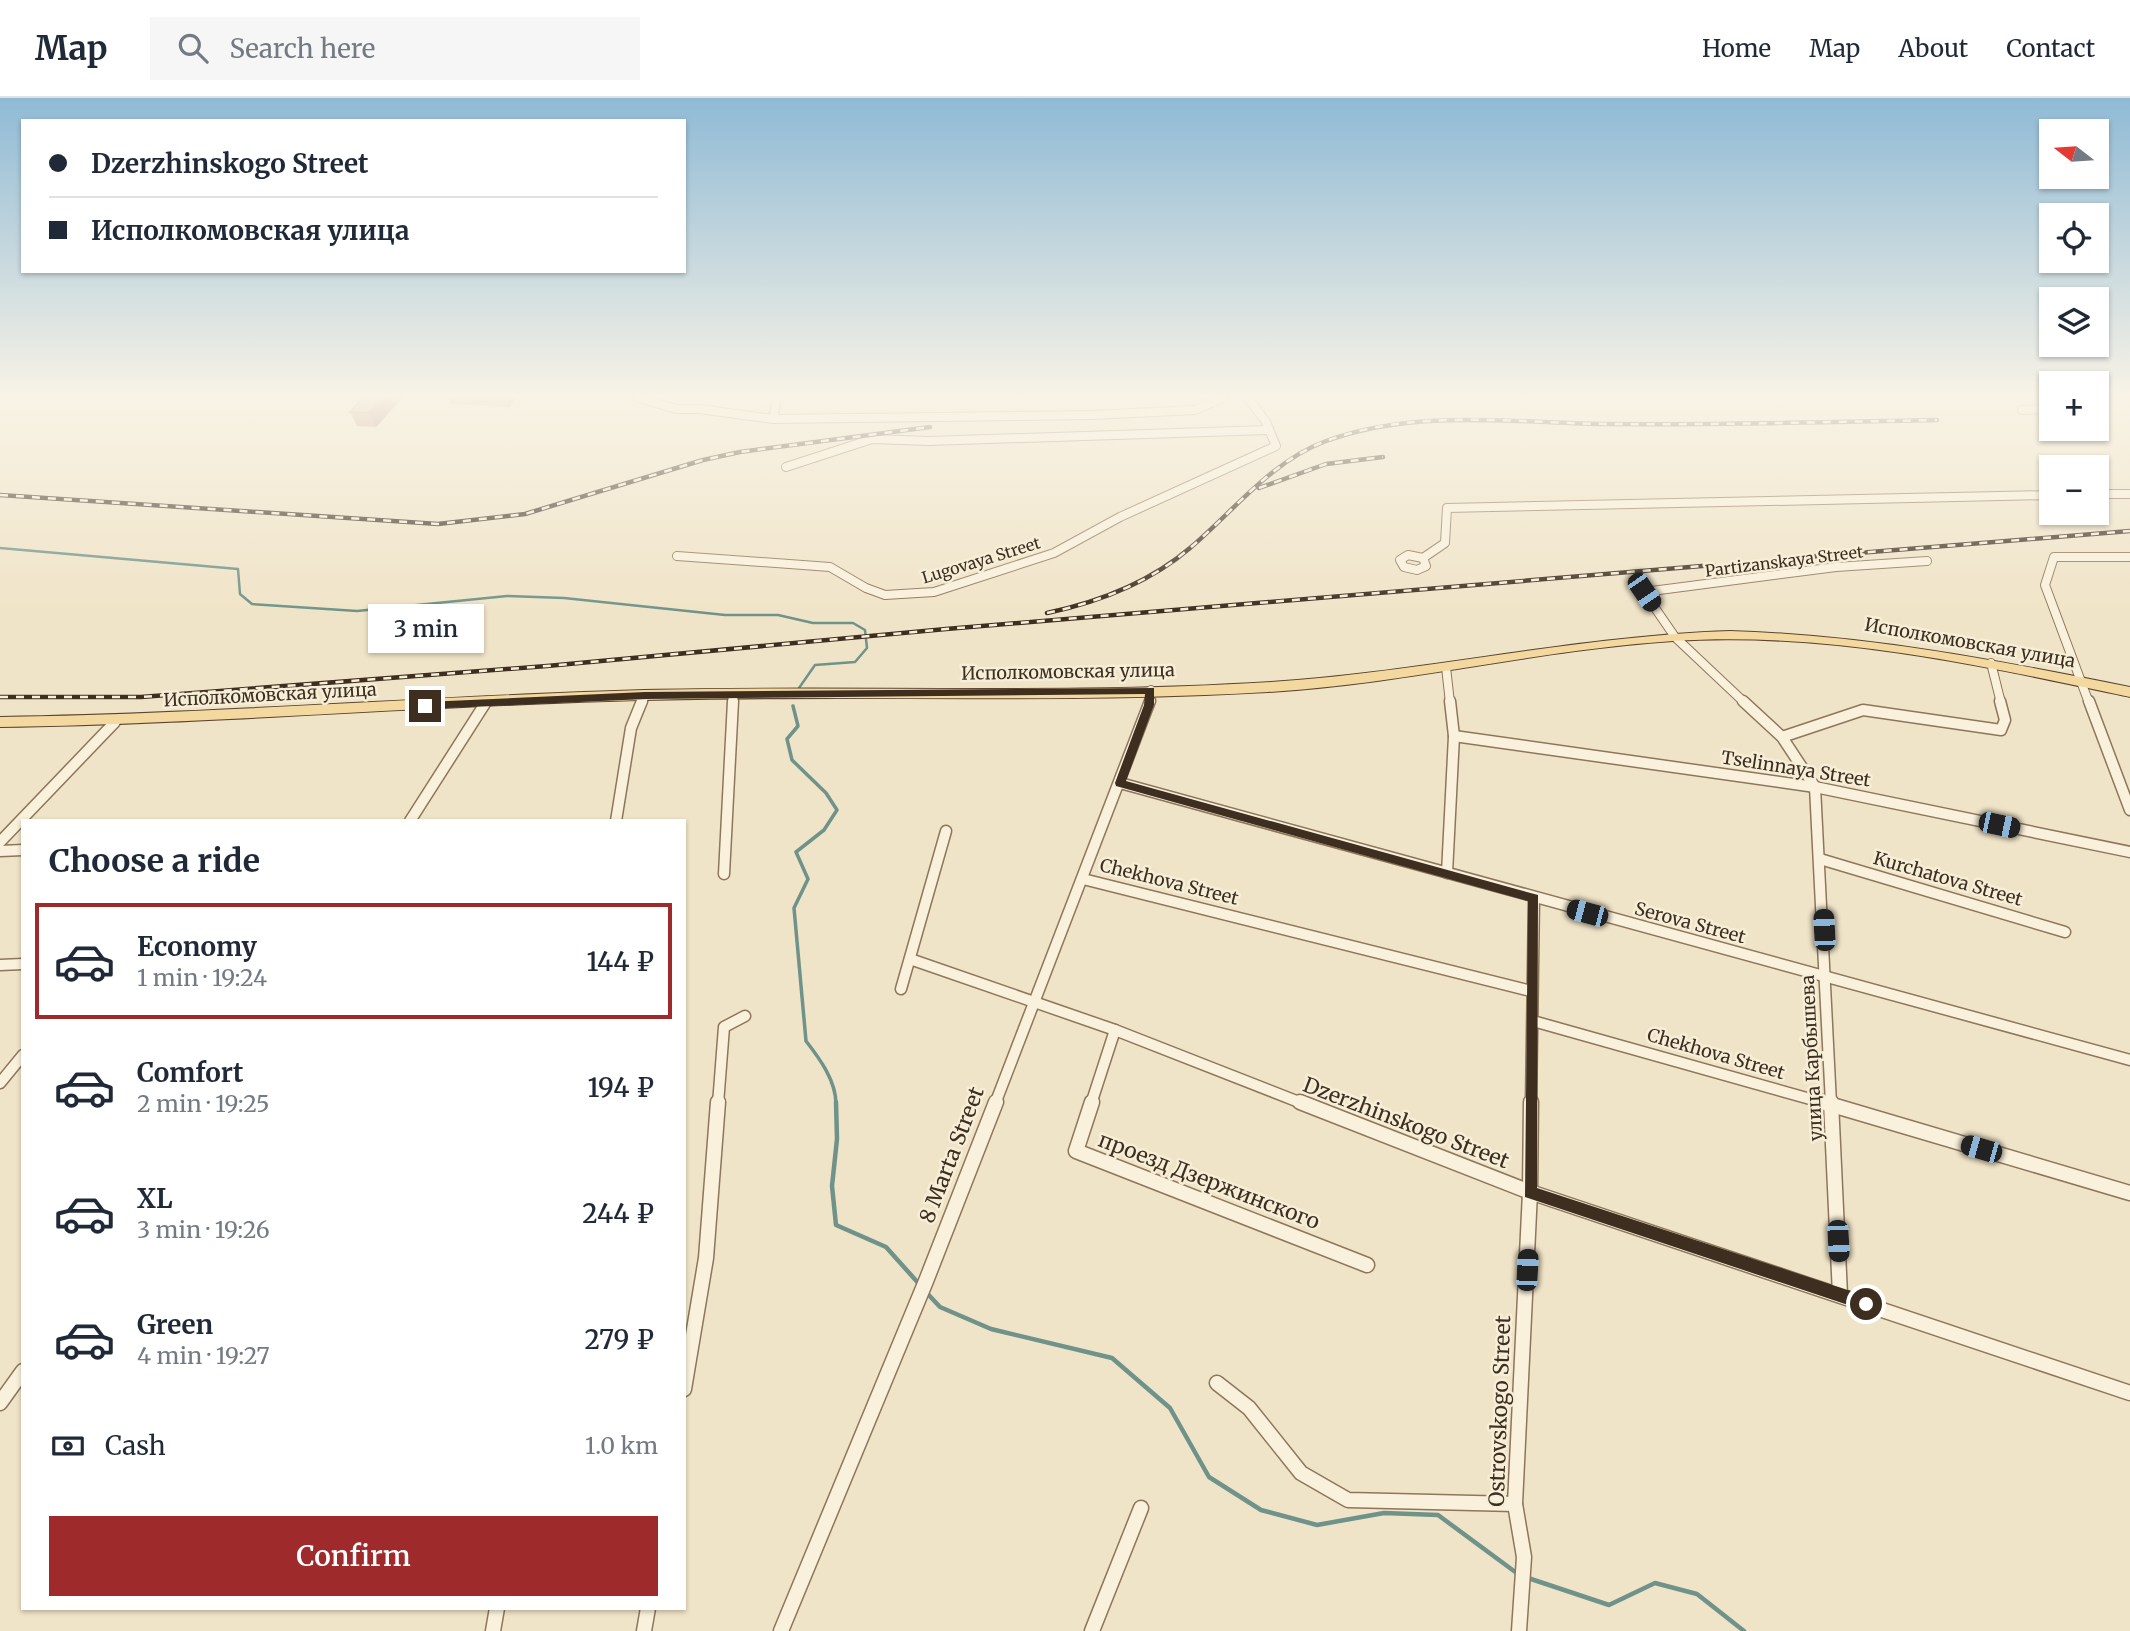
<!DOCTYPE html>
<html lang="en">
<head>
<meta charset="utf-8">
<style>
	body { margin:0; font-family:Merriweather,serif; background:#f6f6f7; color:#1f2937; height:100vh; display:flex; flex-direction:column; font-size:26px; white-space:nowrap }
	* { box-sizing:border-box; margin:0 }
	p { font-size:23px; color:#747a83 }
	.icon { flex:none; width:38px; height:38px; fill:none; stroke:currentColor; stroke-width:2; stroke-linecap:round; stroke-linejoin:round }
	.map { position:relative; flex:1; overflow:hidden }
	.panel { position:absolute; left:21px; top:721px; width:665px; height:791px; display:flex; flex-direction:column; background:#fff; border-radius:0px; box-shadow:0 2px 5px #0004 }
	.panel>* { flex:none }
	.banner { position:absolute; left:21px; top:21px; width:665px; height:154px; border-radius:0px; box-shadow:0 2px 5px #0004; display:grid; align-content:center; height:154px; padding:0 28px; background:#fff }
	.needle { width:46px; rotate:287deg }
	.tools { position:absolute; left:2039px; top:21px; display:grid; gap:14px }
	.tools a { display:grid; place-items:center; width:70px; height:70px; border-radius:0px; background:#fff; box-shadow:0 2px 5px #0004; font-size:35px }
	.end { position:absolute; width:32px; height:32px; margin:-16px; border:9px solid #3d2e20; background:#fff; box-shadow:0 0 0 4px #fff }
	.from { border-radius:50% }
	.bubble { position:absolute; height:49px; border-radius:0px; background:#fff; box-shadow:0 2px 5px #0004; font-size:23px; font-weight:600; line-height:49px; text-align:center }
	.car { position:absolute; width:21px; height:42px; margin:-21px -10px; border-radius:9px; box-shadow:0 0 5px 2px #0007; background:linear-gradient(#222 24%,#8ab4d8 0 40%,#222 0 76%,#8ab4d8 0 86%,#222 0) }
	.banner b { display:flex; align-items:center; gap:24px; height:66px; font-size:26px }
	.banner b+b { border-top:2px solid #e0e1e3 }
	.banner i { width:18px; height:18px; background:#1f2937 }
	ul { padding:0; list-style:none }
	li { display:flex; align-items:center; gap:21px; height:116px; margin:0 14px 10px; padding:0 14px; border:4px solid transparent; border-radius:0px }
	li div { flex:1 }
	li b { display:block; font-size:26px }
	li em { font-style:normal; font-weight:600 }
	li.on { border-color:#9e2a2b }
	li>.icon { width:63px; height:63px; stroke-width:1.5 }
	h2 { padding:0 28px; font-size:32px; line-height:84px }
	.pay { display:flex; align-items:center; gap:18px; height:77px; padding:0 28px; font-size:26px }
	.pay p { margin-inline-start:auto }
	.cta { display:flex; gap:14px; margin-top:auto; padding:14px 28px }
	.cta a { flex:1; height:80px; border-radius:0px; background:#9e2a2b; color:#fff; font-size:28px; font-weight:600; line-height:80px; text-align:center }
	header { display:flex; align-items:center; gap:42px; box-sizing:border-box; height:98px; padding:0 35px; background:#fff; border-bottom:2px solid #e0e1e3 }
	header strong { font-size:33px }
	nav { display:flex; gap:38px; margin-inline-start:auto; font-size:24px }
	.search { width:490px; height:63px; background:#f6f6f7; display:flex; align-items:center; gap:18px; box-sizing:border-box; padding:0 24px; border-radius:0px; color:#747a83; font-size:26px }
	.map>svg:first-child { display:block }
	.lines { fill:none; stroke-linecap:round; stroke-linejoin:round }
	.stream-far2 { stroke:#6f938a; stroke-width:2.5 }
	.stream-far1 { stroke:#6f938a; stroke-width:3.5 }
	.stream { stroke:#6f938a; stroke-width:4.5 }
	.minor-far2-casing { stroke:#8d765c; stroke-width:10 }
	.minor-far1-casing { stroke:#8d765c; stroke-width:13 }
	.minor-casing { stroke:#8d765c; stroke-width:17 }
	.primary-casing { stroke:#5b4430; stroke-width:2 }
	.minor-far2 { stroke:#faf1dc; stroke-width:8 }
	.minor-far1 { stroke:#faf1dc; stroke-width:10 }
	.minor { stroke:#faf1dc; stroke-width:14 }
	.primary { fill:#f3d9a0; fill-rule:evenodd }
	.rail-casing { stroke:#3d2e20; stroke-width:4.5 }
	.rail { stroke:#f7eed8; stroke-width:2.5; stroke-dasharray:8; stroke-linecap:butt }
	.wall { fill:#b2896c }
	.shaded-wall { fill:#916f58 }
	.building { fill:#cf9f7d; stroke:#916f58; stroke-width:2 }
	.route { fill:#3d2e20 }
	.labels { text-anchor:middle; stroke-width:5; stroke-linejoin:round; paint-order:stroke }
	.far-street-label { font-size:16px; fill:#3d2e20; stroke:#f7eed8 }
	.street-label { font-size:18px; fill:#3d2e20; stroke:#f7eed8 }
	.near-street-label { font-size:21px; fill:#3d2e20; stroke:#f7eed8 }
</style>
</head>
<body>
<header>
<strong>Map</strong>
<div class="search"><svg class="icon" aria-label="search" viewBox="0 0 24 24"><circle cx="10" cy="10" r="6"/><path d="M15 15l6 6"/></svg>Search here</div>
<nav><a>Home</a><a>Map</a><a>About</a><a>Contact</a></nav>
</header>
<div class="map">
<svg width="2130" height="1533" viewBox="0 0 2130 1533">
	<rect width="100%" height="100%" fill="#f0e4c8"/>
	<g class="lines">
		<path class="stream-far2" d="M0,450L238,471L240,496L252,506L357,513L507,498L564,500L725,517H778L813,525H853L865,532L867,550L855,564L815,567L799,590"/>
		<path class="stream-far1" d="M793,608L798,628L787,641L792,662L826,695L837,712L824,732L796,754L808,781L794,810L806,943C820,961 836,983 836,1006"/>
		<g class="stream">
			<path d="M836,1004L837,1041L832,1088L836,1127L886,1149L920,1187"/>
			<path d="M925,1193L940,1209L991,1231L1112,1260L1170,1310L1209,1379L1261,1412L1317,1427L1384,1415L1438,1417L1518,1476"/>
			<path d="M1525,1479L1609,1507L1655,1485L1697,1496L1744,1533"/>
		</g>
		<defs>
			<g id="minor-far2">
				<path d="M637,299L676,311H699L773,321L1093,317L1195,312L1224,299"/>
				<path d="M2096,305L2099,309H2096"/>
				<path d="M2022,312L2051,311"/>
				<path d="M773,321L777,299"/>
				<path d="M786,369L872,341L929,343L1268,332"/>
				<path d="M2096,396H2130"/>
				<path d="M1408,457L1423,460L1426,468L1417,472L1404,469L1400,462Z"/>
				<path d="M677,458L830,469L866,490L885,497L934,494L1054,455L1120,419L1276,348L1266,324L1247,299"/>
				<path d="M1423,460L1445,445L1447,410L2051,397"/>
				<path d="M1991,565L2001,605"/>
				<path d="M1446,569L1450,605"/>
				<path d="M642,605L645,597"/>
				<path d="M733,605V596"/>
				<path d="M1149,605L1151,592"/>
				<path d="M1745,605L1675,539L1644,494L1836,469L1927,463"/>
				<path d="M2089,605L2045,487L2054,459H2130"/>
			</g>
			<g id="minor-far1">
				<path d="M1743,603L1782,639L1815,689L1831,1006"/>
				<path d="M2089,603L2130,712"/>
				<path d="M1454,638L1815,689L2130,754"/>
				<path d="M1782,639L1863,612L2001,632L2005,622L2000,603"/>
				<path d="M1120,685L2130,962"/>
				<path d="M410,723L486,604"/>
				<path d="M616,723L631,630L642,603"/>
				<path d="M0,744L115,624"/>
				<path d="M0,753L23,752"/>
				<path d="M1820,761L2065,834"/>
				<path d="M1447,775L1454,638L1450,603"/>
				<path d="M724,776L733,603"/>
				<path d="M1083,781L1531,893"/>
				<path d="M910,861L1115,932L1304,1006"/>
				<path d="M0,867L23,866"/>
				<path d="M901,891L946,733"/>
				<path d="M1533,923L1828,1006"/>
				<path d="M0,985L23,957"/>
				<path d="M718,1006L724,929L745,918"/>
				<path d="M995,1006L1150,603"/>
				<path d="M1091,1006L1115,932"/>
				<path d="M1531,1006L1534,800"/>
			</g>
			<g id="minor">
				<path d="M1092,1004L1076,1053L1367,1167"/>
				<path d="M1300,1004L1530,1094L2130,1295"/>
				<path d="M1822,1004L2130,1095"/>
				<path d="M1831,1004L1840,1197"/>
				<path d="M1217,1285L1249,1310L1301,1375L1348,1402L1515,1406"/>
				<path d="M684,1291L706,1160L718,1004"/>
				<path d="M0,1305L23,1273"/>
				<path d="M493,1533L497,1510"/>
				<path d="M644,1533L648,1510"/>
				<path d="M781,1533L926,1183L996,1004"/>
				<path d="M1092,1533L1141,1410"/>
				<path d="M1519,1533L1524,1459L1515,1406L1530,1094L1531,1004"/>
			</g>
			<path id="primary" d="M1730,533C1866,537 1997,562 2130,589V599C1980,567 1827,533 1673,543C1537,552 1404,586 1268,594C1060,606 852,596 644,602C429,607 215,626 0,629V619C215,616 429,598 644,592C853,587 1063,597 1271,584C1425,574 1576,538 1730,533Z"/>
		</defs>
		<use href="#minor-far2" class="minor-far2-casing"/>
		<use href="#minor-far1" class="minor-far1-casing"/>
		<use href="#minor" class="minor-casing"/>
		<use href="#primary" class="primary-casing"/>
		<use href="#minor-far2" class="minor-far2"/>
		<use href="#minor-far1" class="minor-far1"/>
		<use href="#minor" class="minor"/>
		<use href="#primary" class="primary"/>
		<defs>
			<g id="rail">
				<path d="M1259,390L1326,366L1383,359"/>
				<path d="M0,397L438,426L525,416L703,362L740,354L930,329"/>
				<path d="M1772,462L2130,433"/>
				<path d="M1047,515C1099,504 1149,485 1190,450C1234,413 1270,364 1326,343C1416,310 1515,325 1609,326C1718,327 1828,324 1937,322"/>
				<path d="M0,599H141L547,568L946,531L1714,467"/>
			</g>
		</defs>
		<use href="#rail" class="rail-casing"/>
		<use href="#rail" class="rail"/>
	</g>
	<g class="wall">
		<path d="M364,299H403L376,329L357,328L350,314Z"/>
		<path d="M449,299H517L509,309L451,306Z"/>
	</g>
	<g class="shaded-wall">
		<path d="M384,299H403L376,329L369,315Z"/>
		<path d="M506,299H517L509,309Z"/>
	</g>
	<path class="building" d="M364,299H384L369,315L350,314Z"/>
	<linearGradient id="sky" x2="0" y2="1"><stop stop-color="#8fbad6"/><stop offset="0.58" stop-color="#f8f3e6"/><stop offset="1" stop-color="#f8f3e6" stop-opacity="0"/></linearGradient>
	<rect width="2130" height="514" fill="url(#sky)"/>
	<path class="route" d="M1154,590V607L1126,683L1538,797L1537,1090L1866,1198L1872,1201L1874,1206L1872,1211L1866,1213L1525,1099L1528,803L1116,688L1115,685L1144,607L1145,596L645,601L425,611L420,608L425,604L645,594Z"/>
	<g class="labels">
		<g class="far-street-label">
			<text transform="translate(981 462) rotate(-17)" y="6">Lugovaya Street</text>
			<text transform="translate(1784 463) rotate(-7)" y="6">Partizanskaya Street</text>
		</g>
		<g class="street-label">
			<text transform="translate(1970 545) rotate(10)" y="6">Исполкомовская улица</text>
			<text transform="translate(1068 574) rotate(-1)" y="6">Исполкомовская улица</text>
			<text transform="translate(270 597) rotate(-3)" y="6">Исполкомовская улица</text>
			<text transform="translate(1796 671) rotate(9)" y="6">Tselinnaya Street</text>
			<text transform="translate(1948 781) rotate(16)" y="6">Kurchatova Street</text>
			<text transform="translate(1169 784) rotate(14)" y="6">Chekhova Street</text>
			<text transform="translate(1690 825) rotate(15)" y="6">Serova Street</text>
			<text transform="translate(1716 956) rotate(16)" y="6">Chekhova Street</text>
			<text transform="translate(1812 960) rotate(-93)" y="6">улица Карбышева</text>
		</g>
		<g class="near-street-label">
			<text transform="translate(1406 1025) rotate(21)" y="7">Dzerzhinskogo Street</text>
			<text transform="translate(952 1057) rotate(-69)" y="7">8 Marta Street</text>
			<text transform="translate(1209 1083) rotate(21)" y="7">проезд Дзержинского</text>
			<text transform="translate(1500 1313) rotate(-88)" y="7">Ostrovskogo Street</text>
		</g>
	</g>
</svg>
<div class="tools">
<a><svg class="needle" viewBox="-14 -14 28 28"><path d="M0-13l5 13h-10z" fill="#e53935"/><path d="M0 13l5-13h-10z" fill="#747a83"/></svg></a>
<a><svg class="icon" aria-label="locate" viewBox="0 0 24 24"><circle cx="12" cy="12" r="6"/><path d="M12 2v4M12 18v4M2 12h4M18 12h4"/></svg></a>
<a><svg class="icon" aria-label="layers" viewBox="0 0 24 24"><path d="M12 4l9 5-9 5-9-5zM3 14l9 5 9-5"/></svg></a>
<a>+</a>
<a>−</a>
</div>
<i class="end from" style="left:1866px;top:1206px"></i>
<i class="end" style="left:425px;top:608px"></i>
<div class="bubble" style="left:368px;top:506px;width:116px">3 min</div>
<i class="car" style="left:1644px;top:494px;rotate:146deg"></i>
<i class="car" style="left:1999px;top:727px;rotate:102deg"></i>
<i class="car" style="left:1587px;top:815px;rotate:285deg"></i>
<i class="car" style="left:1824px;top:832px;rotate:357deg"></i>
<i class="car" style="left:1981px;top:1051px;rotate:286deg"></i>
<i class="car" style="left:1838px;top:1143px;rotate:177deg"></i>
<i class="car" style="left:1527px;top:1172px;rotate:3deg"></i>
<div class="banner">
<b><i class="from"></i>Dzerzhinskogo Street</b>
<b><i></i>Исполкомовская улица</b>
</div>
<section class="panel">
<h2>Choose a ride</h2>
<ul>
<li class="on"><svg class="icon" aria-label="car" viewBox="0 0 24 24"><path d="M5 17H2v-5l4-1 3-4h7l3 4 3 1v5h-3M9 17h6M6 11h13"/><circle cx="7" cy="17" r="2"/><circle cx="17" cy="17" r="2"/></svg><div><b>Economy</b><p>1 min · 19:24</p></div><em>144 ₽</em></li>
<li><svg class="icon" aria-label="car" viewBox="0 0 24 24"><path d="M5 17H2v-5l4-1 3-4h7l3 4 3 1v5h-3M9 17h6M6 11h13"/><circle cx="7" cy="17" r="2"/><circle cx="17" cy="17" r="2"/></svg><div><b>Comfort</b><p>2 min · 19:25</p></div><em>194 ₽</em></li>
<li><svg class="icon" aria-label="car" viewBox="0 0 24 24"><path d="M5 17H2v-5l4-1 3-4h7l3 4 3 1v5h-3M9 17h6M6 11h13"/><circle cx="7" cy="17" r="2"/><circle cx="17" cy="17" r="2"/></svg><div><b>XL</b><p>3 min · 19:26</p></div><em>244 ₽</em></li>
<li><svg class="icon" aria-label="car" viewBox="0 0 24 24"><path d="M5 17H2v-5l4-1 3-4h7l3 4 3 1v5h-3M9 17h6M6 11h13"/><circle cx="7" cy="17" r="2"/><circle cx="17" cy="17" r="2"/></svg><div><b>Green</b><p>4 min · 19:27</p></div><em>279 ₽</em></li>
</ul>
<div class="pay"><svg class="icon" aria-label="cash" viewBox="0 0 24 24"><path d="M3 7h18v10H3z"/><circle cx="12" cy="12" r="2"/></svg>Cash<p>1.0 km</p></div>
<div class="cta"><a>Confirm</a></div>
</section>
</div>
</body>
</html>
